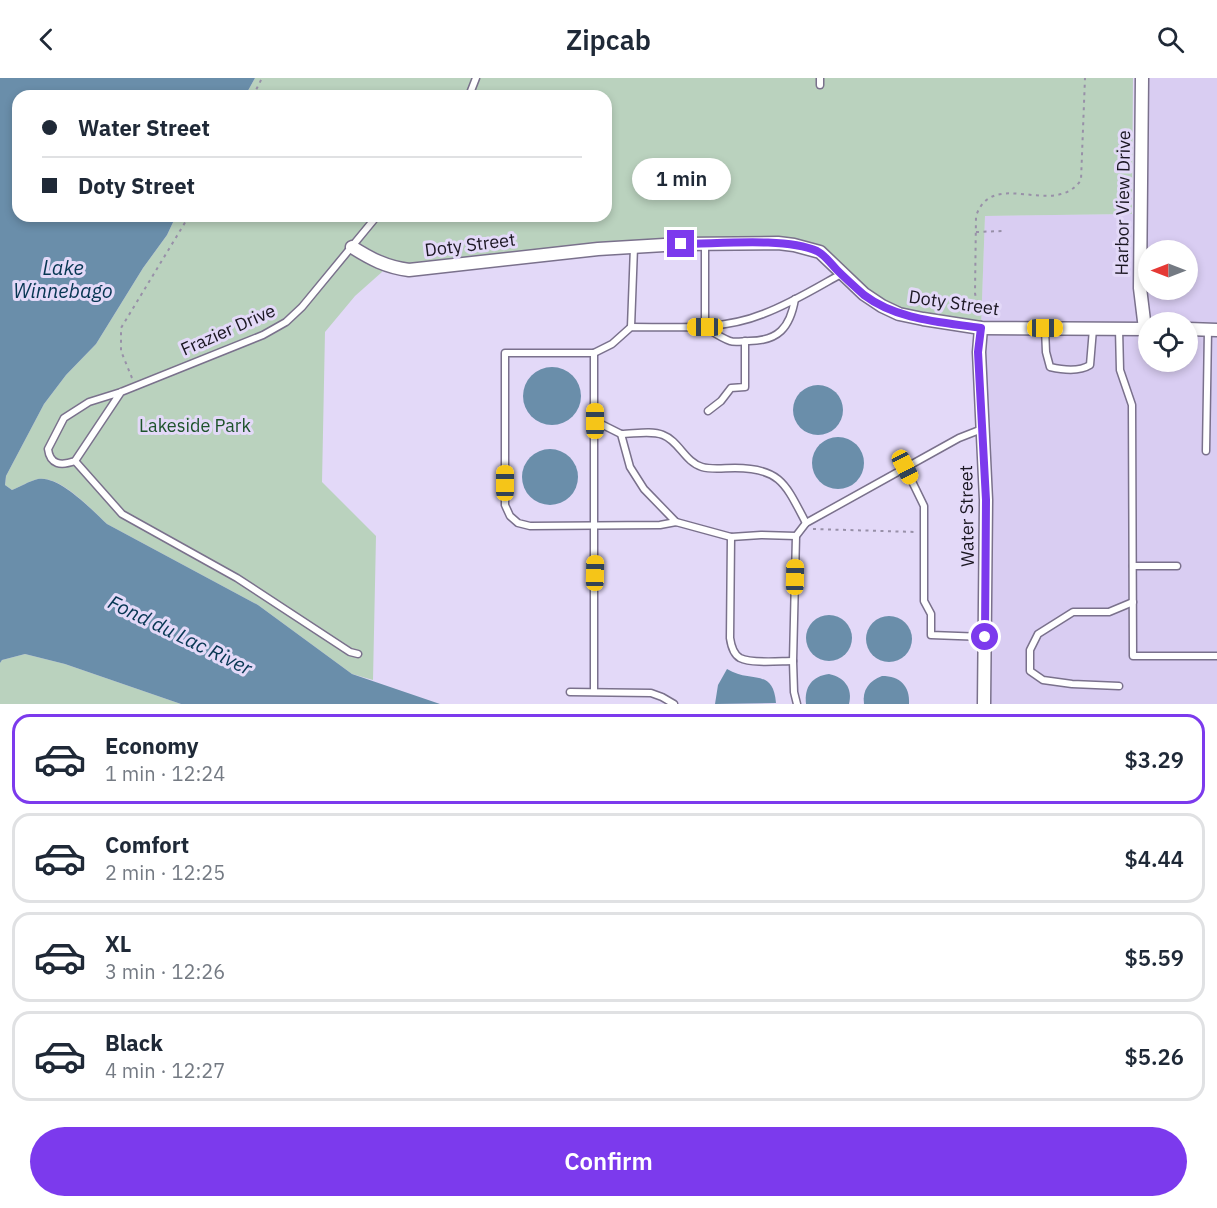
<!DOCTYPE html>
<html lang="en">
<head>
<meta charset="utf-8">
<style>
	body { margin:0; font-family:"IBM Plex Sans",sans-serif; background:#f2f2f3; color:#1f2937; height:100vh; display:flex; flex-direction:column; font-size:22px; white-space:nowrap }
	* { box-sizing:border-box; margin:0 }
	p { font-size:20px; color:#747a83 }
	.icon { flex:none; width:33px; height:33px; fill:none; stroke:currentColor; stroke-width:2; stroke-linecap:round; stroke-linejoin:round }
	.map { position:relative; height:626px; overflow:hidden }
	.drawer { display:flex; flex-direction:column; background:#fff; flex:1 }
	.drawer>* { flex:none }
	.top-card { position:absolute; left:12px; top:12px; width:600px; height:132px; border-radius:18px; box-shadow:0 3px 9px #0003; display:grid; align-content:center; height:132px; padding:0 30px; background:#fff }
	.needle { width:39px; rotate:270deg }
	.controls { position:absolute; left:1138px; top:162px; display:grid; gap:12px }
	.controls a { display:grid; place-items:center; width:60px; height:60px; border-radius:50%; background:#fff; box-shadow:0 3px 9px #0003; font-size:30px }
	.end { position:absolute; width:27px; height:27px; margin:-14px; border:8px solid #7c3aed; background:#fff; box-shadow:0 0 0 3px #fff }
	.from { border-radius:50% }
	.bubble { position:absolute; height:42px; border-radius:21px; background:#fff; box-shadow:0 3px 9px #0003; font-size:20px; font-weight:600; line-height:42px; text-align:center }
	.car { position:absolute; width:18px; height:36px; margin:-18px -9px; border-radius:8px; box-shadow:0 0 4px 2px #0007; background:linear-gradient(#f5c518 24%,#345 0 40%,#f5c518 0 76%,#345 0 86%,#f5c518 0) }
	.top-card b { display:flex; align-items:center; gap:21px; height:57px; font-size:22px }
	.top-card b+b { border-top:2px solid #e0e1e3 }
	.top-card i { width:15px; height:15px; background:#1f2937 }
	ul { padding:10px 0 0; list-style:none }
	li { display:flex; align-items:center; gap:18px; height:90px; margin:0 12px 9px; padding:0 18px; border:3px solid #e0e1e3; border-radius:18px }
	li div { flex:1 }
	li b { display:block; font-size:22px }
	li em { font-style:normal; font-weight:600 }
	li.current { border-color:#7c3aed }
	li>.icon { width:54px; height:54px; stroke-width:1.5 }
	.action { display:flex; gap:12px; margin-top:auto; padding:12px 30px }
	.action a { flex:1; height:69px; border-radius:36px; background:#7c3aed; color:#fff; font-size:24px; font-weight:600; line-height:69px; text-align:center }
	header { display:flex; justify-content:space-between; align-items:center; height:78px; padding:0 30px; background:#fff; font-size:27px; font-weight:600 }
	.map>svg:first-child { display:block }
	.built { fill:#d9cdf2; fill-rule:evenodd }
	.green { fill:#bad2be }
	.water { fill:#6a8eaa }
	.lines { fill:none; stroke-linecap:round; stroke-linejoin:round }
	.service-casing { stroke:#7a718c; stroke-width:9 }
	.minor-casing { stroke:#7a718c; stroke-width:15 }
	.path { stroke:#9890a8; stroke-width:2; stroke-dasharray:3 4.5; stroke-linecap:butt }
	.service { stroke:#fff; stroke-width:6 }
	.minor { stroke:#fff; stroke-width:12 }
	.route { stroke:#7c3aed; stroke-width:8 }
	.labels { text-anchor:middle; stroke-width:6; stroke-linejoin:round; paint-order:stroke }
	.street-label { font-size:18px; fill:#1b1722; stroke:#e3d9f8 }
	.park-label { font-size:18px; fill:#1d532b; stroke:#e3d9f8 }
	.water-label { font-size:20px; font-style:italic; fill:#063652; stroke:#e3d9f8 }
</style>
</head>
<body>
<header><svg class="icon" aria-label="back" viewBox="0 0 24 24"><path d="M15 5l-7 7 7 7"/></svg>Zipcab<svg class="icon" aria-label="search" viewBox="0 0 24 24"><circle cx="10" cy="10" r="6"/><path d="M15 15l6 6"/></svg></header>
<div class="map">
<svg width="1217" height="626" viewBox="0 0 1217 626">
	<rect width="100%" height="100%" fill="#e3d9f8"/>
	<path class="built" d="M1142,0H1217V626H984L981,250L985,138L1140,136ZM1149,172H1188V212H1149ZM1149,244H1188V284H1149Z"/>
	<g class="green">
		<path d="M255,0H1133L1132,136L985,138L981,250L899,236L807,170L681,166L424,191L386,187L382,194L355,218L325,254L322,404L376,458L373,602L352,596L258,527L107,446C92,432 60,397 38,401C29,403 20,409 12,412L5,407L6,398L44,326L66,297L96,266L143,190L167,157L176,138H606V18H245Z"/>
		<path d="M25,576L65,586L181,626H0V585L2,582Z"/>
	</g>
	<g class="water">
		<path d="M0,0H255L245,18H18V138H176L167,157L143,190L96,266L66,297L44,326L6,398L5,407L12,412C20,409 29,403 38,401C59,397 92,432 107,446L258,527L352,596L440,626H181L65,586L25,576L2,582L0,585Z"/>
		<circle cx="552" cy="318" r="29"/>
		<circle cx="818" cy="332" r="25"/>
		<circle cx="838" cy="385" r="26"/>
		<circle cx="550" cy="399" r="28"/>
		<circle cx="829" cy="560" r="23"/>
		<circle cx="889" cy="561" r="23"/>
		<path d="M727,591C751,606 773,589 776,625L715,626L718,607Z"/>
		<path d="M829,596C844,599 853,610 849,626H806C804,609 812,598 829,596Z"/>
		<path d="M882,598C900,598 910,608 909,626H864C862,612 869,603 882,598Z"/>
	</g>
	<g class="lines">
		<defs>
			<g id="service">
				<path d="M820,0V7"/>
				<path d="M469,18L476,0"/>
				<path d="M705,166V249C713,254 721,260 730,263C735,265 743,263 749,263C778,263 790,250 795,221"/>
				<path d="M631,249L634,169"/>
				<path d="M1045,251L1046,274L1050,289C1063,292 1079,294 1090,287L1093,251"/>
				<path d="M1119,251L1120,292L1132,327L1133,578H1217"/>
				<path d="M121,314L75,383C61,388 50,387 48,371L64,340L89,324L121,314L263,257L286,244L302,229L377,138"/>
				<path d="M708,333L721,323L731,310L745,309V263"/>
				<path d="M595,343L621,356L630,389L644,411L676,444"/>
				<path d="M621,356C634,356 651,352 663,357C679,363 685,384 702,389C712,392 724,390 735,390C781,390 786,407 806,445"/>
				<path d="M1206,373L1208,252"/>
				<path d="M75,383L122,436L237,500L350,574L358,576"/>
				<path d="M905,389L924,428V523L931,536V557L985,559"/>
				<path d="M796,458L761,457L731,459L676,444L660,447L530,448L518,445L510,438L505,427V275H594L612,266L631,249C675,249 721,253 763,236C790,226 816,210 841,196"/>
				<path d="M731,459L730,560C731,567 733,576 740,580C752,586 780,583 793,583"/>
				<path d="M1133,488H1177"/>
				<path d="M1119,608L1072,606L1043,602L1030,593V572L1038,556L1073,534H1109L1133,524"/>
				<path d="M594,613V275"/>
				<path d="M570,614L651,615L662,619L674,626"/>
				<path d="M797,626L794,614L793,583L796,458L806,445L959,360L982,351"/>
			</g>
			<g id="minor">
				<path d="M1142,0L1140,210L1145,251"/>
				<path d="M352,169C371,181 386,189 409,192L598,171L681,166L778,165L794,167L820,174L864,216L882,228L899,236L923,241L981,250L1149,251"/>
				<path d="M981,250L979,274L986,422L984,626"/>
				<path d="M1188,251L1217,252"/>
			</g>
		</defs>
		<use href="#service" class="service-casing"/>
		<use href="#minor" class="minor-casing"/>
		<g class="path">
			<path d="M253,18L262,0"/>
			<path d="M976,154L1003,153"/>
			<path d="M996,238C984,232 977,228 975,215L976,138C993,89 1054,141 1081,102L1085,0"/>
			<path d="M132,300L121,273V250L189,138"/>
			<path d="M813,451L916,454"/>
		</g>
		<use href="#service" class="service"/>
		<use href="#minor" class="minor"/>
	</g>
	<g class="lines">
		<path class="route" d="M681,166C719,166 784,159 817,173C825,177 831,186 837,192C845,200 855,209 864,217C897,242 941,244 981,250L978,274L986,422L985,559"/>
	</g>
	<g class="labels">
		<g class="street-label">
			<text transform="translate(1123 125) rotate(-89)" y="6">Harbor View Drive</text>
			<text transform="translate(470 167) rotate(-7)" y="6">Doty Street</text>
			<text transform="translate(954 225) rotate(8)" y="6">Doty Street</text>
			<text transform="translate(228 252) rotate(-24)" y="6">Frazier Drive</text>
			<text transform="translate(967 438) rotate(-91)" y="6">Water Street</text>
		</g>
		<g class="park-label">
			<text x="195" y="354">Lakeside Park</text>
		</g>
		<g class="water-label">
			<text x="63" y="197">Lake<tspan x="63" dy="23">Winnebago</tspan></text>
			<text transform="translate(180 557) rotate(26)" y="7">Fond du Lac River</text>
		</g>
	</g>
</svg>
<div class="controls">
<a><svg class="needle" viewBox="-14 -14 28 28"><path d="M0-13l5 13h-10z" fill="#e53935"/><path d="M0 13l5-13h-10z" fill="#747a83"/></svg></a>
<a><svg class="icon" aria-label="locate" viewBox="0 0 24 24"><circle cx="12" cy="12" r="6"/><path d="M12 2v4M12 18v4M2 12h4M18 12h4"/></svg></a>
</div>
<i class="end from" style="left:985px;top:559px"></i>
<i class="end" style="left:681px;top:166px"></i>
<div class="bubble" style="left:632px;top:80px;width:99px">1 min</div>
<i class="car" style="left:705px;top:249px;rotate:270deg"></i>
<i class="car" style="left:1045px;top:250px;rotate:90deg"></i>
<i class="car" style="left:595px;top:343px;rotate:0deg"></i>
<i class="car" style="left:905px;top:389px;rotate:153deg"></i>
<i class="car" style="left:505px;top:405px;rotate:0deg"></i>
<i class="car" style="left:595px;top:495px;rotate:1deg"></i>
<i class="car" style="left:795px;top:499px;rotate:1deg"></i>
<div class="top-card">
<b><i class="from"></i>Water Street</b>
<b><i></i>Doty Street</b>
</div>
</div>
<section class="drawer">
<ul>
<li class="current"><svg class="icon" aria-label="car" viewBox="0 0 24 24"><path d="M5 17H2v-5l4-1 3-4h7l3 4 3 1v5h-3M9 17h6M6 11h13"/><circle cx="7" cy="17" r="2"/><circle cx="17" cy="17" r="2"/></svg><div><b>Economy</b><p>1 min · 12:24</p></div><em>$3.29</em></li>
<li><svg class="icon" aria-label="car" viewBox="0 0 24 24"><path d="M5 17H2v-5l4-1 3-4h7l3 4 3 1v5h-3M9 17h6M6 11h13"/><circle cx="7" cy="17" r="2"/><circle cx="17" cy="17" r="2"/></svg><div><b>Comfort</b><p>2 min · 12:25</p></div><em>$4.44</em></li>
<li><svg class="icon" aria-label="car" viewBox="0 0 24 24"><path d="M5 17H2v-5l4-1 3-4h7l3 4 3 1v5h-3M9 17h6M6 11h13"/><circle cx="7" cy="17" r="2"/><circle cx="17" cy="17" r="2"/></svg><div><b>XL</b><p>3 min · 12:26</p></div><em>$5.59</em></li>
<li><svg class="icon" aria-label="car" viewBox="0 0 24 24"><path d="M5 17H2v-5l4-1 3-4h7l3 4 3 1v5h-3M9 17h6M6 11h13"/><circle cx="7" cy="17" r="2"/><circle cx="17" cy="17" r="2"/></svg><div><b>Black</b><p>4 min · 12:27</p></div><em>$5.26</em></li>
</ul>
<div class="action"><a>Confirm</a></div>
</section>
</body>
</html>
